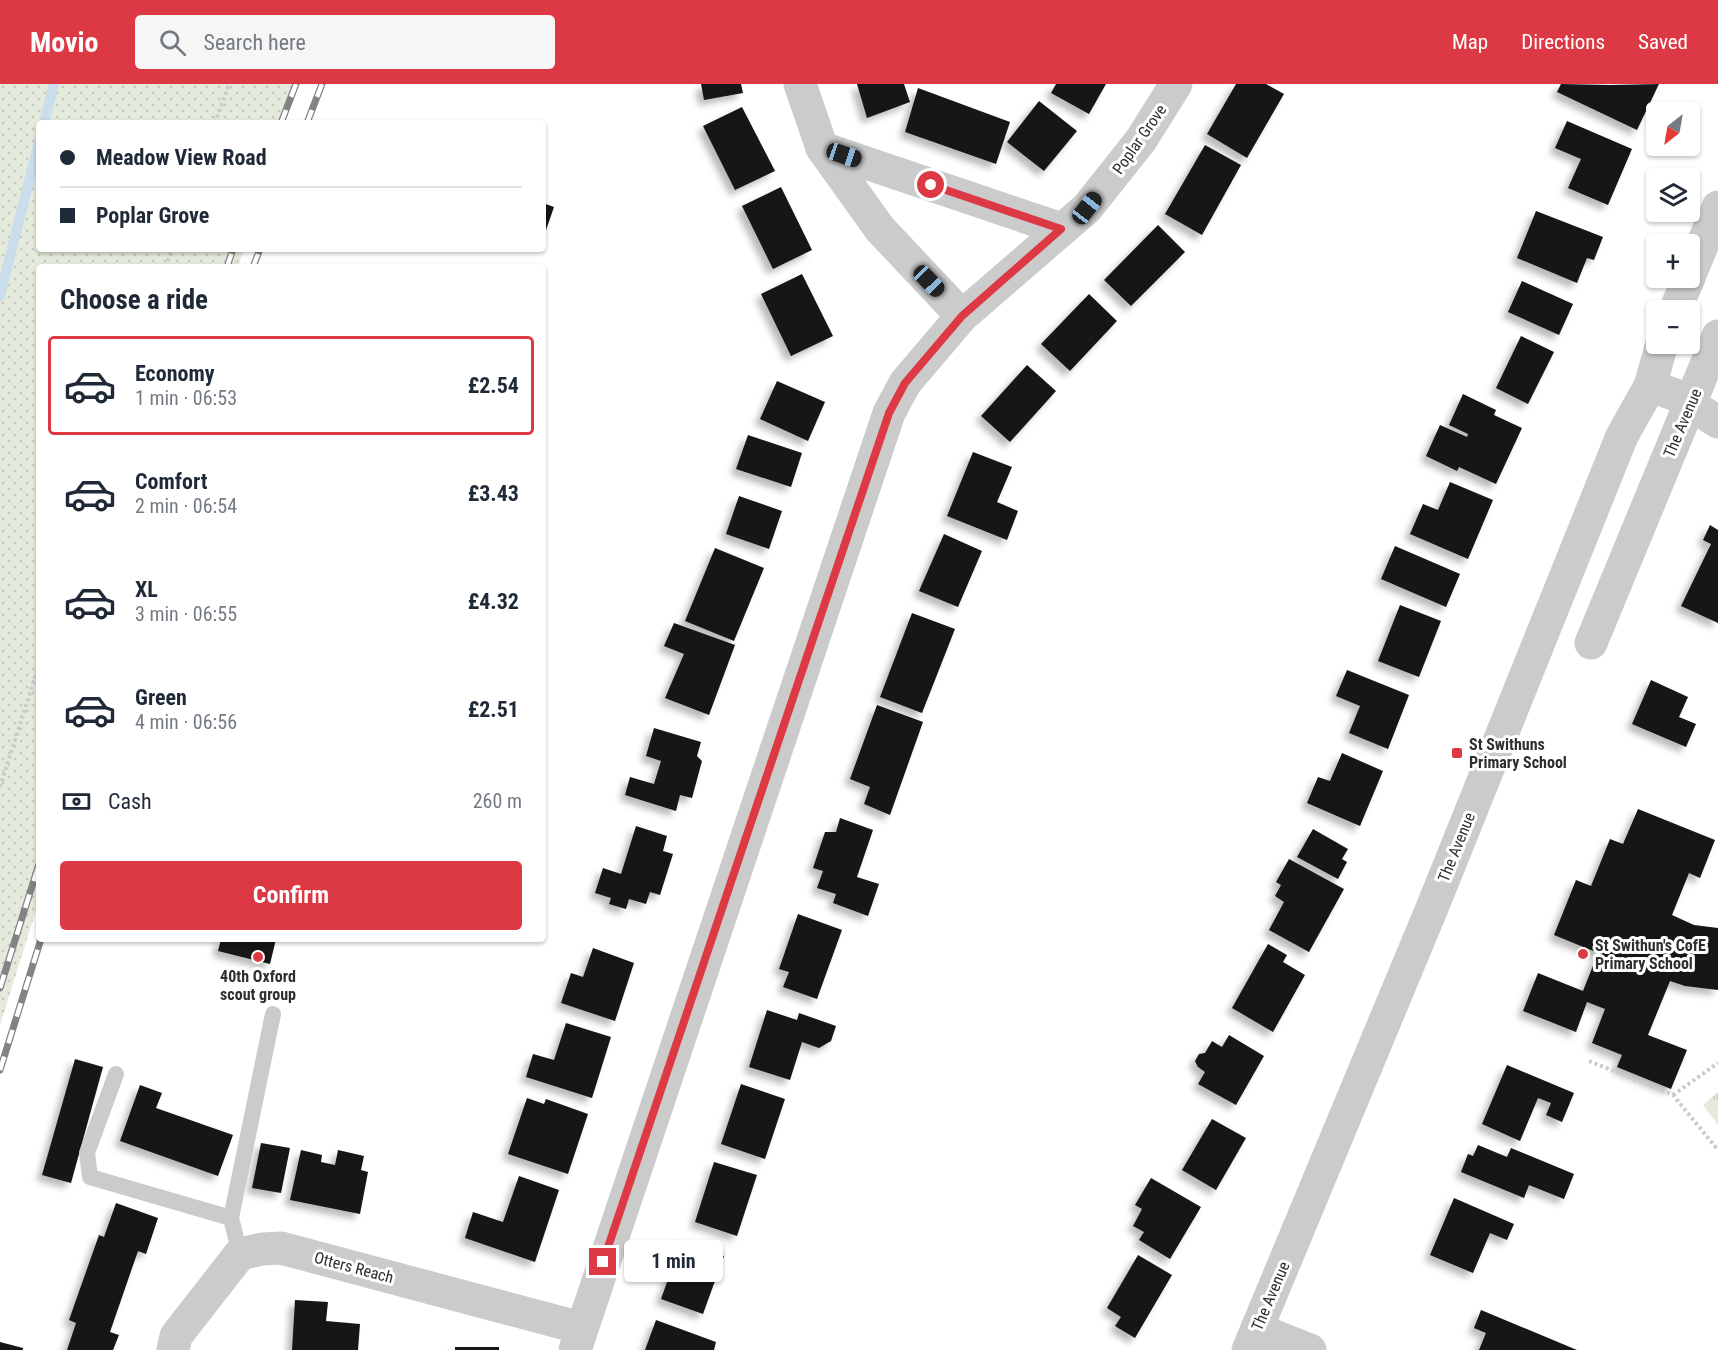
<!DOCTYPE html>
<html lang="en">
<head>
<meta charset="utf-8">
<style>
	body { margin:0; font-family:"Roboto Condensed",sans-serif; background:#f6f6f7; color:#1f2937; height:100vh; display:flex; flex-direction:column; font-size:22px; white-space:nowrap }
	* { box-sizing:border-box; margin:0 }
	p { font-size:20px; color:#747a83 }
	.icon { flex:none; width:33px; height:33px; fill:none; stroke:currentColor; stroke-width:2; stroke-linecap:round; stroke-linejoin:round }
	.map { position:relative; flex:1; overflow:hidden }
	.details { position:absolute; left:36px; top:180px; width:510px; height:678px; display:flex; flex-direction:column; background:#fff; border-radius:6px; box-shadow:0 2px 4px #0004 }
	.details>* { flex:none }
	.hud { position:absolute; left:36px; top:36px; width:510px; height:132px; border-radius:6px; box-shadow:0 2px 4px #0004; display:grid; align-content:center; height:132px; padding:0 24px; background:#fff }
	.needle { width:39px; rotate:211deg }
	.controls { position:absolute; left:1646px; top:18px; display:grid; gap:12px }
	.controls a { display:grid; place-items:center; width:54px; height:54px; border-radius:6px; background:#fff; box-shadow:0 2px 4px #0004; font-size:30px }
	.end { position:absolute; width:27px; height:27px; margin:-14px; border:8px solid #dd3944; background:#fff; box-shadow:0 0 0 3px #fff }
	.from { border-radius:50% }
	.bubble { position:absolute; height:42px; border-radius:6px; background:#fff; box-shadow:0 2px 4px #0004; font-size:20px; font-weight:700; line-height:42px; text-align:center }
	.car { position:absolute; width:18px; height:36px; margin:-18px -9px; border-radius:8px; box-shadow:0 0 4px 2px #0007; background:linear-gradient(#222 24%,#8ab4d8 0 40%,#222 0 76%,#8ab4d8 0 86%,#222 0) }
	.hud b { display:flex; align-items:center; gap:21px; height:57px; font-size:22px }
	.hud b+b { border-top:2px solid #e0e1e3 }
	.hud i { width:15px; height:15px; background:#1f2937 }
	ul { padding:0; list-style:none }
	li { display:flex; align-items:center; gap:18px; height:99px; margin:0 12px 9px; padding:0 12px; border:3px solid transparent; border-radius:6px }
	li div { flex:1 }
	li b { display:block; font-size:22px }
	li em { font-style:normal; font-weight:700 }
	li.active { border-color:#dd3944 }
	li>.icon { width:54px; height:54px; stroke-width:1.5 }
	h2 { padding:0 24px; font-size:27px; line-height:72px }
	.pay { display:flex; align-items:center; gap:15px; height:66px; padding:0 24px; font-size:22px }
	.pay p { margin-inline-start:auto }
	.button { display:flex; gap:12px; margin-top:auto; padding:12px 24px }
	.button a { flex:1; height:69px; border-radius:6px; background:#dd3944; color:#fff; font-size:24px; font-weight:700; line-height:69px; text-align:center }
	header { display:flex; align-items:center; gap:36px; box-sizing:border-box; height:84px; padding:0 30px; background:#dd3944; color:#fff }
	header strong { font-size:28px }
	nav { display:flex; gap:33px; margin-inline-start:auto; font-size:21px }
	.search { width:420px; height:54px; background:#f6f6f7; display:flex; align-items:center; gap:15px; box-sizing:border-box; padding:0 21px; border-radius:6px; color:#747a83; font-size:22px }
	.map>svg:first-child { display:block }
	.grass { fill:url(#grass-dots) }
	.park { fill:url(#park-tufts) }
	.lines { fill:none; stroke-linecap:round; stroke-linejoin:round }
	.stream { stroke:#c9ddea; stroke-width:10 }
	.building { fill:#151515; filter:url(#shadow) }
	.path { stroke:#cbcbcb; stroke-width:4; stroke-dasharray:3 3; stroke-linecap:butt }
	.service { stroke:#cbcbcb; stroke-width:16 }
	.minor { stroke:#cbcbcb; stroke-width:33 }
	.tertiary { stroke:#cbcbcb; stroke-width:33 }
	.rail-casing { stroke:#838383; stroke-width:7 }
	.rail { stroke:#fff; stroke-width:4.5; stroke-dasharray:14; stroke-linecap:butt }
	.route { stroke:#dd3944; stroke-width:8 }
	.poi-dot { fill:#dd3944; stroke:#fff; stroke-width:2 }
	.labels { text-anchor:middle; stroke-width:6; stroke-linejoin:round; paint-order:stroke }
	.street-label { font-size:16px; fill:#2e2e2e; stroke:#fff }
	.poi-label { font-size:16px; font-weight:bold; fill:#2e2e2e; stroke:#fff; text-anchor:start }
</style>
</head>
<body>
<header>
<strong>Movio</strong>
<div class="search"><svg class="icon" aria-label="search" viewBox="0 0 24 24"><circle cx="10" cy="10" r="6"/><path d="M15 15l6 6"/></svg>Search here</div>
<nav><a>Map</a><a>Directions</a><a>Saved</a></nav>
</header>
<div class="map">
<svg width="1718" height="1266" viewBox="0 0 1718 1266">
	<defs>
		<pattern id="grass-dots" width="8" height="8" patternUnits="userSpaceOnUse" patternTransform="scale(1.5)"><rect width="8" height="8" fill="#e4ebdc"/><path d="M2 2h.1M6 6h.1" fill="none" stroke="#c4cabd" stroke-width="1.8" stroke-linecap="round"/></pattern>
		<pattern id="park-tufts" width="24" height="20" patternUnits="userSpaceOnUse" patternTransform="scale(1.5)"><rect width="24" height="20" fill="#e4ebdc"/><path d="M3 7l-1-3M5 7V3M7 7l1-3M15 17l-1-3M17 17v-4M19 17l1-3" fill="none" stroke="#c4cabd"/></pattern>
		<filter id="shadow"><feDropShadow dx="-5.5" dy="5.5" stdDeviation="3" flood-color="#0004"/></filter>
	</defs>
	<rect width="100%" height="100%" fill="#fff"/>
	<path class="grass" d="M0,0H296L283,39H39V165H244L238,183H39V817L0,941Z"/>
	<path class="park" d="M1718,1008V1041L1703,1021Z"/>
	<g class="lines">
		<g class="stream">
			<path d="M44,39L54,0"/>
			<path d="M0,212L39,58"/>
		</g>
	</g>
	<g class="building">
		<path d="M701,0H741L743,9L704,16Z"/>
		<path d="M857,0H904L910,18L867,34Z"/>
		<path d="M1056,0H1106L1089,30L1051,9Z"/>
		<path d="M1236,0H1266L1284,10L1247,74L1207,50Z"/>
		<path d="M1561,0L1610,1L1659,0L1637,46L1557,8Z"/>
		<path d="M918,4L1010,38L996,80L905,48Z"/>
		<path d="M1039,17L1077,47L1044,87L1007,58Z"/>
		<path d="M742,23L775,87L735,106L703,42Z"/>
		<path d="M1567,37L1632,65L1608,121L1568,104L1581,75L1555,64Z"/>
		<path d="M1205,61L1241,81L1202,151L1165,130Z"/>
		<path d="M781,103L812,166L773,185L742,122Z"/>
		<path d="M543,119L554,123L545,149L543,148Z"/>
		<path d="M1536,127L1603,153L1594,176L1587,174L1577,199L1517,174Z"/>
		<path d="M1158,141L1185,168L1131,222L1104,196Z"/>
		<path d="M802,190L833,252L791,272L761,210Z"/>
		<path d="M1522,197L1573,220L1559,251L1508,228Z"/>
		<path d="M1089,210L1117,237L1070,287L1041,260Z"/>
		<path d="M1521,252L1554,268L1528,320L1496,304Z"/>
		<path d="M1027,281L1056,307L1010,358L981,332Z"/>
		<path d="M777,297L825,318L808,357L760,335Z"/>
		<path d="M1463,310L1496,326L1494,331L1522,344L1496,400L1459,383L1457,387L1426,372L1440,341L1467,353L1468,350L1449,341Z"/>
		<path d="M748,351L802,369L791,403L736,385Z"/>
		<path d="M973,368L1012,383L997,418L1018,427L1007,456L947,432Z"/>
		<path d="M1450,398L1493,416L1468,475L1410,450L1423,420L1438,426Z"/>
		<path d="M739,412L782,427L769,465L726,450Z"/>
		<path d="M1710,441L1718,446V539L1681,522L1711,460L1703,456Z"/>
		<path d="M944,450L982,467L958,523L919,507Z"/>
		<path d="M1395,462L1460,490L1446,523L1381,495Z"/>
		<path d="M715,464L764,484L734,557L685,537Z"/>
		<path d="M1400,521L1441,537L1419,593L1378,577Z"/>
		<path d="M912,529L955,545L922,629L880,613Z"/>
		<path d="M674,539L735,561L709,631L665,614L684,570L664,562Z"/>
		<path d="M1347,586L1409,611L1388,665L1349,649L1360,622L1336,612Z"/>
		<path d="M1651,596L1688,613L1679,633L1696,640L1686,663L1632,640Z"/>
		<path d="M877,621L923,638L890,731L864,720L870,703L850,695Z"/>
		<path d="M654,644L701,658L697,672L702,677L692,714L680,711L676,727L625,711L630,693L654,700L661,677L646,672Z"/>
		<path d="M1342,669L1383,687L1360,742L1307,719L1318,693L1330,697Z"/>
		<path d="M1638,725L1715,756L1700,794L1689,789L1672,831L1694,841L1718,844V906L1685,902L1670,897L1648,951L1687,966L1671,1005L1617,983L1622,971L1592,959L1605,925L1587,918L1576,948L1523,927L1538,889L1583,907L1598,869L1554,851L1576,796L1591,802L1610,755L1623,760Z"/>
		<path d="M840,734L873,746L857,793L879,800L868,832L833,819L836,810L817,804L823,787L813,784L825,748H836Z"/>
		<path d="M636,742L667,752L663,767L673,770L660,811L650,808L646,820L629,815L626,825L609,820L611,814L595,809L603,784L621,790Z"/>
		<path d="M1313,745L1348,765L1342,775L1347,778L1338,795L1297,773Z"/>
		<path d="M1289,775L1344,805L1309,868L1269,846L1284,818L1275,812L1281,801L1276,798Z"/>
		<path d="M798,830L842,846L817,915L783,903L789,888L779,885Z"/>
		<path d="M221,855H276L270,880L218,867Z"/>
		<path d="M1268,860L1287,871L1283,878L1305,891L1273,948L1232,924Z"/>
		<path d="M593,864L634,879L615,937L561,919L571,889L583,893Z"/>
		<path d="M767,926L797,936L799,929L836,942L831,957L819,964L802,958L790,996L749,983Z"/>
		<path d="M566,939L611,953L592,1014L526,993L533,970L554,976Z"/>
		<path d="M1229,951L1264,972L1236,1021L1198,1000L1205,988L1198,983L1195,977L1199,970L1205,969L1212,957L1222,963Z"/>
		<path d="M75,975L103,983L71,1099L42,1091Z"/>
		<path d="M1507,981L1574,1009L1562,1038L1546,1031L1551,1019L1538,1014L1520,1057L1482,1040Z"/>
		<path d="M741,1000L785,1015L765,1075L721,1060Z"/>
		<path d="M140,1001L162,1009L156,1024L233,1051L218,1092L120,1057Z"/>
		<path d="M527,1014L544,1020L546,1015L588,1030L568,1090L508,1070Z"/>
		<path d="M1212,1035L1246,1054L1216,1106L1182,1086Z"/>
		<path d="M261,1059L290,1064L281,1109L252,1104Z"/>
		<path d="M1478,1061L1507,1073L1511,1064L1574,1090L1564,1115L1529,1101L1524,1114L1461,1088L1468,1070L1473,1072Z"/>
		<path d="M301,1066L322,1071L321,1078L335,1081L338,1066L364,1072L361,1086L368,1088L360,1130L290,1116Z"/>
		<path d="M714,1078L757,1091L737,1152L695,1138Z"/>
		<path d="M519,1092L559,1106L535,1178L465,1154L473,1128L503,1138Z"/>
		<path d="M1151,1094L1201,1123L1170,1175L1139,1156L1144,1148L1133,1142L1142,1125L1135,1121Z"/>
		<path d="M1454,1114L1514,1140L1507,1156L1490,1149L1473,1189L1430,1171Z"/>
		<path d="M116,1119L158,1134L146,1170L138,1167L110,1248L119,1251L113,1266H67L76,1239L69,1236L99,1151L104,1153Z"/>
		<path d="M682,1156L724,1172L703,1230L661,1215Z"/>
		<path d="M1138,1171L1172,1191L1135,1254L1115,1242L1121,1233L1107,1224Z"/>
		<path d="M295,1216L328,1218L326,1237L360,1240L358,1266H292Z"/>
		<path d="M1481,1226L1577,1266H1479L1486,1249L1474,1244Z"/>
		<path d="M656,1236L716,1258L714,1266H645Z"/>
		<path d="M0,1258L23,1264V1266H0Z"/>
		<rect x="455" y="1263" width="44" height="3"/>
	</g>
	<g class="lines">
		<g class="path">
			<path d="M215,39L229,0"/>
			<path d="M166,183L172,165"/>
			<path d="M0,703L39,581"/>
			<path d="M1589,977L1673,1011L1718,1066"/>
			<path d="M1673,1011L1718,979"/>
		</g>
		<g class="service">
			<path d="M116,990L87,1069L90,1093L231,1134"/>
			<path d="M240,1170L231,1134L273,930"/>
		</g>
		<g class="minor">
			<path d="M800,0L822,64L880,145L962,232"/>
			<path d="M822,64L1061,145"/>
			<path d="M1650,302L1676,311L1718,338"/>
			<path d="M1591,559L1718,252"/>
			<path d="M1257,1245L1310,1266"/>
			<path d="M173,1266L176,1252L240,1170L262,1165L281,1164L581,1244"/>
			<path d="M575,1266L889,329L905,299L962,232L1087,124L1141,56L1176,0"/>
		</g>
		<g class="tertiary">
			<path d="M1689,193L1718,123"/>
			<path d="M1675,226L1689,194"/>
			<path d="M1248,1266L1432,824L1622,352L1650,302L1662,260"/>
		</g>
		<defs>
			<g id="rail">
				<path d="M281,39L296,0"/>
				<path d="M307,39L322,0"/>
				<path d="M227,183L233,165"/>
				<path d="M253,183L260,165"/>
				<path d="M0,904L39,780"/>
				<path d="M0,986L41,855"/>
			</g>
		</defs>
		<use href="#rail" class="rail-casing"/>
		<use href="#rail" class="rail"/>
	</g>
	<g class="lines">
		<path class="route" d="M603,1178L889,329L905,299L962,232L1061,145L931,101"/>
	</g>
	<g class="poi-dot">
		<rect x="1451" y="663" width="12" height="12" rx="3"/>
		<circle cx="1583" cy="870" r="6"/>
		<circle cx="258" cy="873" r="6"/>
	</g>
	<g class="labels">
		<g class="street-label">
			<text transform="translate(1139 55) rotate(-55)" y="6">Poplar Grove</text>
			<text transform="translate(1682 339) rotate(-67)" y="6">The Avenue</text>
			<text transform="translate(1456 763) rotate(-68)" y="6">The Avenue</text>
			<text transform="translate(354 1183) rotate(15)" y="6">Otters Reach</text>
			<text transform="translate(1270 1212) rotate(-67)" y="6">The Avenue</text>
		</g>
		<g class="poi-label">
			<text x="1469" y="666">St Swithuns<tspan x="1469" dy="18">Primary School</tspan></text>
			<text x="1595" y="867">St Swithun's CofE<tspan x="1595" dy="18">Primary School</tspan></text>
			<text x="258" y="898" text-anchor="middle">40th Oxford<tspan x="258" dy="18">scout group</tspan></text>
		</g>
	</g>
</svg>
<div class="controls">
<a><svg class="needle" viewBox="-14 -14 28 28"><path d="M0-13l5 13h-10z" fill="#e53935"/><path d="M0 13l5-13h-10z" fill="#747a83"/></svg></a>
<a><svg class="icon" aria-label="layers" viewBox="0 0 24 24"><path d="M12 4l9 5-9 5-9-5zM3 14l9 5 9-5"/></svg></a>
<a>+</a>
<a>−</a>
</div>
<i class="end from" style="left:931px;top:101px"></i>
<i class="end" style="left:603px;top:1178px"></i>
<div class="bubble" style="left:624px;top:1156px;width:99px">1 min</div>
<i class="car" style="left:844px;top:71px;rotate:109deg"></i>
<i class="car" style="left:1087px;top:124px;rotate:38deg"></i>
<i class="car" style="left:929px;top:197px;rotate:136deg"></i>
<div class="hud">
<b><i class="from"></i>Meadow View Road</b>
<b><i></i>Poplar Grove</b>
</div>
<section class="details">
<h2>Choose a ride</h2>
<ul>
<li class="active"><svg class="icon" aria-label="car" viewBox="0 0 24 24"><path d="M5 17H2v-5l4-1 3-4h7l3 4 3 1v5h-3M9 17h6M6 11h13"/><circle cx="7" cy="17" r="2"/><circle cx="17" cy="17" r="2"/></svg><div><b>Economy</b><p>1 min · 06:53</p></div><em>£2.54</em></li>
<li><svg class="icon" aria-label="car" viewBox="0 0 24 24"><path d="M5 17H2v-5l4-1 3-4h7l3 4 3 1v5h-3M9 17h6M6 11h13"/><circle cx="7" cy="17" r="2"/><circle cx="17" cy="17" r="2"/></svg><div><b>Comfort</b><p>2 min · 06:54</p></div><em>£3.43</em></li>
<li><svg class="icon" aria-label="car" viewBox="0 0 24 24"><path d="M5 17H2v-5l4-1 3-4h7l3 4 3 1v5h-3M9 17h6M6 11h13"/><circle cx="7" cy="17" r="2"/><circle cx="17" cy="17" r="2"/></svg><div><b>XL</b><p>3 min · 06:55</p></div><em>£4.32</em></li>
<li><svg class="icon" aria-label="car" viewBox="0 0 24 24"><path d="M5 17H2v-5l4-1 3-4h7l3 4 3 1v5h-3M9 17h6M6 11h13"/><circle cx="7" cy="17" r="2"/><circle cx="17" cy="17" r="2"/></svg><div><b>Green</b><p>4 min · 06:56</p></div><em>£2.51</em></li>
</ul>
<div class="pay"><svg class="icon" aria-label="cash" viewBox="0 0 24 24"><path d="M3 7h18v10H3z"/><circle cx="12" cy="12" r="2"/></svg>Cash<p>260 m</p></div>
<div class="button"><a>Confirm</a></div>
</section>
</div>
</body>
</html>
